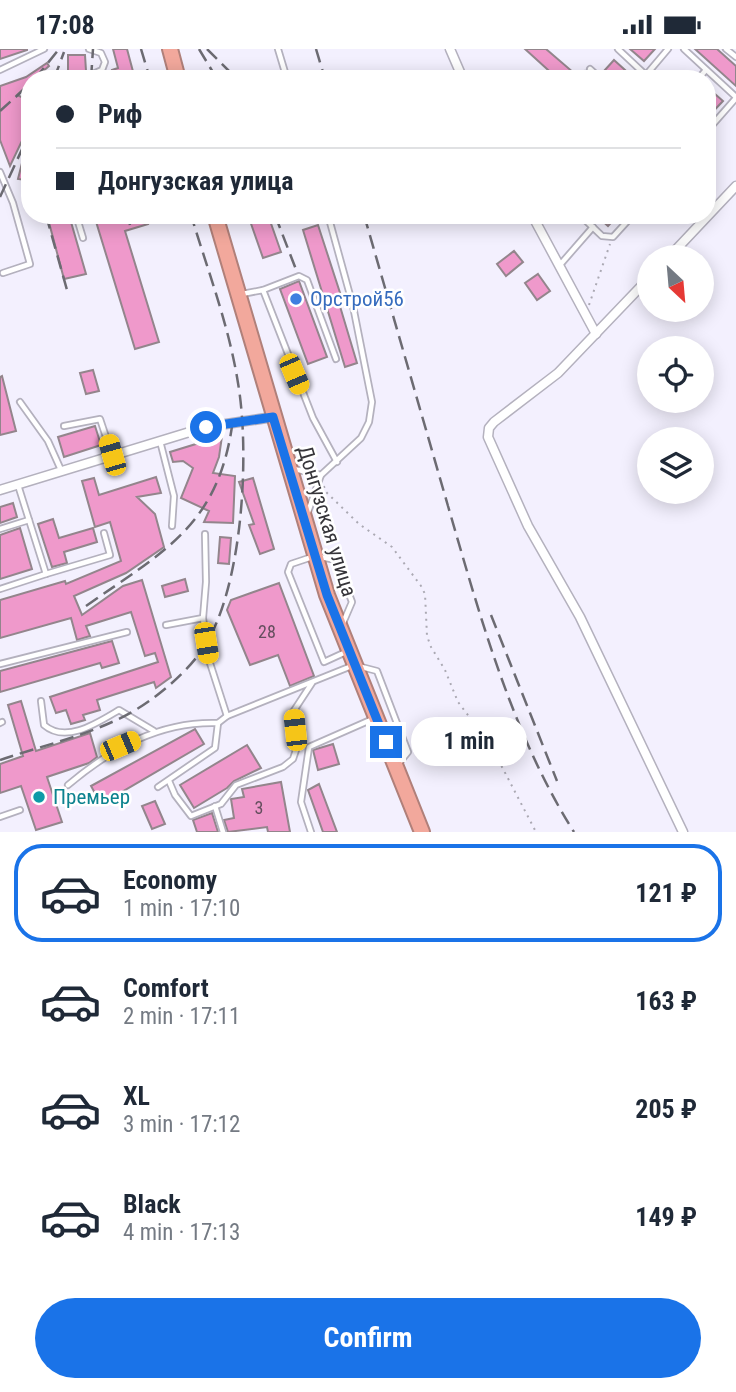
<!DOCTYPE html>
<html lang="en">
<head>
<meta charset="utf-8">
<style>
	body { margin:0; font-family:"Roboto Condensed",sans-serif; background:#f2f2f3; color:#1f2937; height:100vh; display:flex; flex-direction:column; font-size:26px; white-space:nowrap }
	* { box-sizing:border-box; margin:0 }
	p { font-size:23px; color:#747a83 }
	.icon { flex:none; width:38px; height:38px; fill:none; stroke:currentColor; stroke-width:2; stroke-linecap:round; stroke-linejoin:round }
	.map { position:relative; height:783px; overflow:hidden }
	.side { display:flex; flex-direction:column; background:#fff; flex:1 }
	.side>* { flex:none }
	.top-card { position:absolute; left:21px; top:21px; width:695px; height:154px; border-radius:28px; box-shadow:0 4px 18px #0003; display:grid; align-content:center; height:154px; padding:0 35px; background:#fff }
	.needle { width:46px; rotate:154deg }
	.fabs { position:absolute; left:637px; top:196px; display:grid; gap:14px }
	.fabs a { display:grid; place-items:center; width:77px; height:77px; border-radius:50%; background:#fff; box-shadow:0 4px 18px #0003; font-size:35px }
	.end { position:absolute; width:32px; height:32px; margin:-16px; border:9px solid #1a73e8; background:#fff; box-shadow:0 0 0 4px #fff }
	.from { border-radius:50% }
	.bubble { position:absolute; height:49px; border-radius:24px; background:#fff; box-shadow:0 4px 18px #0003; font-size:23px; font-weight:700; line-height:49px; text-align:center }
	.car { position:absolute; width:21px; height:42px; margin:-21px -10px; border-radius:9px; box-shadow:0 0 5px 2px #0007; background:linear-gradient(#f5c518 24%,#345 0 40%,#f5c518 0 76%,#345 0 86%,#f5c518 0) }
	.top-card b { display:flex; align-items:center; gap:24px; height:66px; font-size:26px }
	.top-card b+b { border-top:2px solid #e0e1e3 }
	.top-card i { width:18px; height:18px; background:#1f2937 }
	ul { padding:12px 0 0; list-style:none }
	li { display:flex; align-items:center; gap:21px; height:98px; margin:0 14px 10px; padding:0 21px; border:4px solid transparent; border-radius:28px }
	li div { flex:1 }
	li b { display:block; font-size:26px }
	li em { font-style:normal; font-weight:700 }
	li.on { border-color:#1a73e8 }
	li>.icon { width:63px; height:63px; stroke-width:1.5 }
	.cta { display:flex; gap:14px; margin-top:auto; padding:14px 35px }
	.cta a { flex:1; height:80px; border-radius:42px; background:#1a73e8; color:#fff; font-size:28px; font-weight:700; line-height:80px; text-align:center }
	.status { display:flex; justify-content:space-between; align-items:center; height:49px; padding:0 35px; background:#fff; direction:ltr }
	.status svg { height:19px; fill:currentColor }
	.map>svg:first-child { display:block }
	.building { fill:#ef99cb; stroke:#93858c; stroke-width:2 }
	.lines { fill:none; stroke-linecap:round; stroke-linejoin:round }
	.lane-casing { stroke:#b4b1be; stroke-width:8 }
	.street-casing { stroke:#b4b1be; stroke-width:11 }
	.highway-casing { stroke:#b0807a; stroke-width:18 }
	.path { stroke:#aba9b3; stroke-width:2; stroke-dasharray:2 5; stroke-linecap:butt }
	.lane { stroke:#fff; stroke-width:4.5 }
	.street { stroke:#fff; stroke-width:8 }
	.highway { stroke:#f2a89c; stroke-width:14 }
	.rail { stroke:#6c6b72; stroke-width:2.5; stroke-dasharray:14 7; stroke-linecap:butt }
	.route { stroke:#1a73e8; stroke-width:9 }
	.shop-dot { fill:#3f7fe0; stroke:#fff; stroke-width:2.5 }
	.culture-dot { fill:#0f9aa8; stroke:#fff; stroke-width:2.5 }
	.labels { text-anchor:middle; stroke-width:5; stroke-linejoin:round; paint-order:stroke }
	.number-label { font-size:18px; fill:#644e5e }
	.shop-label { font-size:21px; fill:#366cbe; stroke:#fff; text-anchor:start }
	.street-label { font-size:21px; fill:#36353a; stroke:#fff }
	.culture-label { font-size:21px; fill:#0d838f; stroke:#fff; text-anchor:start }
</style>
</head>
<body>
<div class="status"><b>17:08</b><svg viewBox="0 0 49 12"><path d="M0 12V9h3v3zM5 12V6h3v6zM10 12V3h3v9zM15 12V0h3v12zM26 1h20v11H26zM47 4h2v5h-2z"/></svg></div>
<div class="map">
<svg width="736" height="783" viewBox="0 0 736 783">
	<rect width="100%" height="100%" fill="#f3f0fe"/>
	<g class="building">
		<path d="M0,0H27V1L0,10Z"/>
		<path d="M113,0H127L135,30H114L112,21L118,19Z"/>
		<path d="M525,0H546L574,24L569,30H558Z"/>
		<path d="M630,0H655L644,12Z"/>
		<path d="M695,0H717L736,17V37Z"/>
		<path d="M68,6H85L86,22H68Z"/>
		<path d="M614,11L635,30H612L604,22Z"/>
		<path d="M47,14L49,17L34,30H30V34L17,46L30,52V75L10,117L0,91V37L26,28Z"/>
		<path d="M707,38L723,52L707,69Z"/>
		<path d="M22,114L29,115L25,131L18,130Z"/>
		<path d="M47,166H69L86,225L64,230Z"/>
		<path d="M94,166H145L148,175L125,182L159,293L135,300Z"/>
		<path d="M248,166H268L281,203L263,209Z"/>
		<path d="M596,166H618L608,177Z"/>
		<path d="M318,176L343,253L339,254L357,314L345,318L303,181Z"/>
		<path d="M514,202L523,213L506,227L497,215Z"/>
		<path d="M538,225L550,242L537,251L525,234Z"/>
		<path d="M299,232L327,308L308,315L280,240Z"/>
		<path d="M93,321L99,342L86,345L80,324Z"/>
		<path d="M2,327L16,382L0,386V328Z"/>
		<path d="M95,377L101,396L64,408L58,388Z"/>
		<path d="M222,387L219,408L213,424L235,427L233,474L204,473L209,462L181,449L193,419L183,412L173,413L170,403Z"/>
		<path d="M156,428L161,444L137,448L155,465L164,498L126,524L74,547L82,566L123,537L142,531L171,628L156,639L154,633L97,651L100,661L83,666L85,671L71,675L66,661L56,664L50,648L158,613L155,604L145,607L131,563L86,577L90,587L77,591L71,569L0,589V551L65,532L66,535L121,512L110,473L95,478L82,432L94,429L99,446Z"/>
		<path d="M253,429L274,500L260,505L249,476L254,475L239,433Z"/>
		<path d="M13,454L17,468L0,474V458Z"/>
		<path d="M53,470L59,489L93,479L97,493L64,503L67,514L52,518L38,475Z"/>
		<path d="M20,479L32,520L0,530V486Z"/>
		<path d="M220,488L231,489L229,515L218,514Z"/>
		<path d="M185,530L188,542L165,548L162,537Z"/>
		<path d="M279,534L314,627L290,637L278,606L250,616L227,561L231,551Z"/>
		<path d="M112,592L119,614L102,619L100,614L0,643V622Z"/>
		<path d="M21,652L36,702L90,684L97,708L89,714L47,728L62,773L36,781L21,737L0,744V715L23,707L8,656Z"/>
		<path d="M195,680L204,695L101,755L91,737Z"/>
		<path d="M333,695L339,715L318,721L313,701Z"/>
		<path d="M247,696L261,719L234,732L227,739L194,759L180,736Z"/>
		<path d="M281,733L290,783H268L267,778L228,783L224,771L234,769L231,750L244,748L242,740Z"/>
		<path d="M319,735L337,783H323L308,741Z"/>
		<path d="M155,752L165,775L152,780L142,757Z"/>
		<path d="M212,764L218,783H197L193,771Z"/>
	</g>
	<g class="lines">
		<defs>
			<g id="lane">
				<path d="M278,0L287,30"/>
				<path d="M618,0L650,30"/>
				<path d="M684,0L736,48"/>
				<path d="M726,0L736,8"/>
				<path d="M590,20L601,30"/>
				<path d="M0,21L44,0"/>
				<path d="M585,25L590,30"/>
				<path d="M646,26L668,0"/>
				<path d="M81,30L102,21L105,13L101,4L89,0"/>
				<path d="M698,30L706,21"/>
				<path d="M707,82L736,49"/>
				<path d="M0,123L13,154L30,215L3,224"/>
				<path d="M76,166L83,189"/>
				<path d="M580,166L602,187L613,188L633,166"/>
				<path d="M559,217L593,178"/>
				<path d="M263,241L299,227L307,231L336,310"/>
				<path d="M242,245L263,241L313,369L337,413"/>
				<path d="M20,353L48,392L61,421"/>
				<path d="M64,377L100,370L112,406"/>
				<path d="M160,392L174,447L172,477"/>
				<path d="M294,420L321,426"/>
				<path d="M308,463L321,426L361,389L369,373L372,353L353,257L328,166"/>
				<path d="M0,480L29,471"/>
				<path d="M205,485L206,533L203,569L209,611L227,667"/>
				<path d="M46,525L110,506L104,484"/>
				<path d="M0,540L46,525L18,436"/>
				<path d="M343,574L352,553L336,511L315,507L291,515L288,523L324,613L348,602"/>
				<path d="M166,576L203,569"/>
				<path d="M0,615L127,583"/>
				<path d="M41,652L44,676C66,695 97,674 119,661L154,682"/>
				<path d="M0,674L2,673"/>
				<path d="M169,732L175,746L191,767L221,755L236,736L283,718L293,710L297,698L293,663L312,634"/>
				<path d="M68,736C112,699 160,672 218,674"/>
				<path d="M158,738L215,699L218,674L227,667L354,616L377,622L408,703L399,714"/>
				<path d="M215,757L223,783"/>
				<path d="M0,768L20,761"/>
				<path d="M311,783L301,753L309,698L375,669"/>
			</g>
			<g id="street">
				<path d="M450,0L463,30"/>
				<path d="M532,166L596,285"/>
				<path d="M669,208L736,137"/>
				<path d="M649,229L558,324L494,373L489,379L488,388L528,477L580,568L683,783"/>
				<path d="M0,441L206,378L273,368"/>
			</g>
			<g id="highway">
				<path d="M170,0L178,30"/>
				<path d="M215,166L327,546L422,783"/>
			</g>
		</defs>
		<use href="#lane" class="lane-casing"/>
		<use href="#street" class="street-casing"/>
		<use href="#highway" class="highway-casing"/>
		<g class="path">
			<path d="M589,256L610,195"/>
			<path d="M324,437L325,442L359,475L392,498L421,537L425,545L427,587L431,598L445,621L458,653L490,695L536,783"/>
		</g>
		<use href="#lane" class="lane"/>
		<use href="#street" class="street"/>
		<use href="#highway" class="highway"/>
		<g class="rail">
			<path d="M141,0L150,30"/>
			<path d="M199,0L217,30"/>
			<path d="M207,0L236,29"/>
			<path d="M316,0L325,30"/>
			<path d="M35,30L59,0"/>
			<path d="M54,30L64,3"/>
			<path d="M91,30L93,0"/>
			<path d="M0,62L30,35"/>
			<path d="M0,148L30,83"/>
			<path d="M46,166L67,241"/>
			<path d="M127,166L130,176"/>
			<path d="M275,166L297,223"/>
			<path d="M364,166C392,263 420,360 448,457C480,567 512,685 574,783"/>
			<path d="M86,557C166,501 220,475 233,370"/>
			<path d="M491,566L557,732"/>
			<path d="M0,711C50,694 109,682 152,650C171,636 191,618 204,598C243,538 250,404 238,334C229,277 208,222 191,166"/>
		</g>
	</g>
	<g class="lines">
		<path class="route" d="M206,378L273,368L327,546L386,693"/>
	</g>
	<circle class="shop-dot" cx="296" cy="250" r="7"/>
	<circle class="culture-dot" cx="39" cy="748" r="7"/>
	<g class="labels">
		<g class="number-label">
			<text x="267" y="589">28</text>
			<text x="259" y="765">3</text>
		</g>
		<g class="shop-label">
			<text x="310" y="257">Орстрой56</text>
		</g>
		<g class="street-label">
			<text transform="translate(327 472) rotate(73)" y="7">Донгузская улица</text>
		</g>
		<g class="culture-label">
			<text x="53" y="755">Премьер</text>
		</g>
	</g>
</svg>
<div class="fabs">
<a><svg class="needle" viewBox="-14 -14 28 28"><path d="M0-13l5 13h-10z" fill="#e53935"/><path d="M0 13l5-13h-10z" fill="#747a83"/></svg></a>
<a><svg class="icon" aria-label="locate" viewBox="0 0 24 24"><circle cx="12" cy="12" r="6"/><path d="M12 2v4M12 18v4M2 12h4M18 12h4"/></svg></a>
<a><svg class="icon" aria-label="layers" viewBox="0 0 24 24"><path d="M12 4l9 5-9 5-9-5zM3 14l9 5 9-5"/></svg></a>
</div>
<i class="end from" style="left:206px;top:378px"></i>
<i class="end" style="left:386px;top:693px"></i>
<div class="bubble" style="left:411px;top:668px;width:116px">1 min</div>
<i class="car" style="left:294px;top:325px;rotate:157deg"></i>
<i class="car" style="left:112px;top:406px;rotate:344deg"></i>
<i class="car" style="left:206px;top:594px;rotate:171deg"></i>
<i class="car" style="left:295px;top:681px;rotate:354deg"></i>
<i class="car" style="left:120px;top:697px;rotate:67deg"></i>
<div class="top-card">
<b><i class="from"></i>Риф</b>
<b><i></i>Донгузская улица</b>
</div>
</div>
<section class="side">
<ul>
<li class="on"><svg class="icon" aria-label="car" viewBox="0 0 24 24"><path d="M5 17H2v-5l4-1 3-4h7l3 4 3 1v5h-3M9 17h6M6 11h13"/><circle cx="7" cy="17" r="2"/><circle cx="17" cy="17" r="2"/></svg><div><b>Economy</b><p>1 min · 17:10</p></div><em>121 ₽</em></li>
<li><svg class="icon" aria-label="car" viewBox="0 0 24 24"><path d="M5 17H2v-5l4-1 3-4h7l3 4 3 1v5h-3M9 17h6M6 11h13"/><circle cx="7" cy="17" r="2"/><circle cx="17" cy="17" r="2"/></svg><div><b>Comfort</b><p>2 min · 17:11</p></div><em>163 ₽</em></li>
<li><svg class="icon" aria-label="car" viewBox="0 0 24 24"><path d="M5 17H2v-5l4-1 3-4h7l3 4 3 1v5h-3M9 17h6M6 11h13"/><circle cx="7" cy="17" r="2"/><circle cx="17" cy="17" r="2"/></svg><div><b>XL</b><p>3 min · 17:12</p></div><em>205 ₽</em></li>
<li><svg class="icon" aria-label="car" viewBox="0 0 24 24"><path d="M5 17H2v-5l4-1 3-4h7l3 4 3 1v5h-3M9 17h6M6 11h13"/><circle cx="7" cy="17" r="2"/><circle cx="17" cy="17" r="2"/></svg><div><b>Black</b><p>4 min · 17:13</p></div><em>149 ₽</em></li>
</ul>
<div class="cta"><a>Confirm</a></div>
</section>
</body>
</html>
